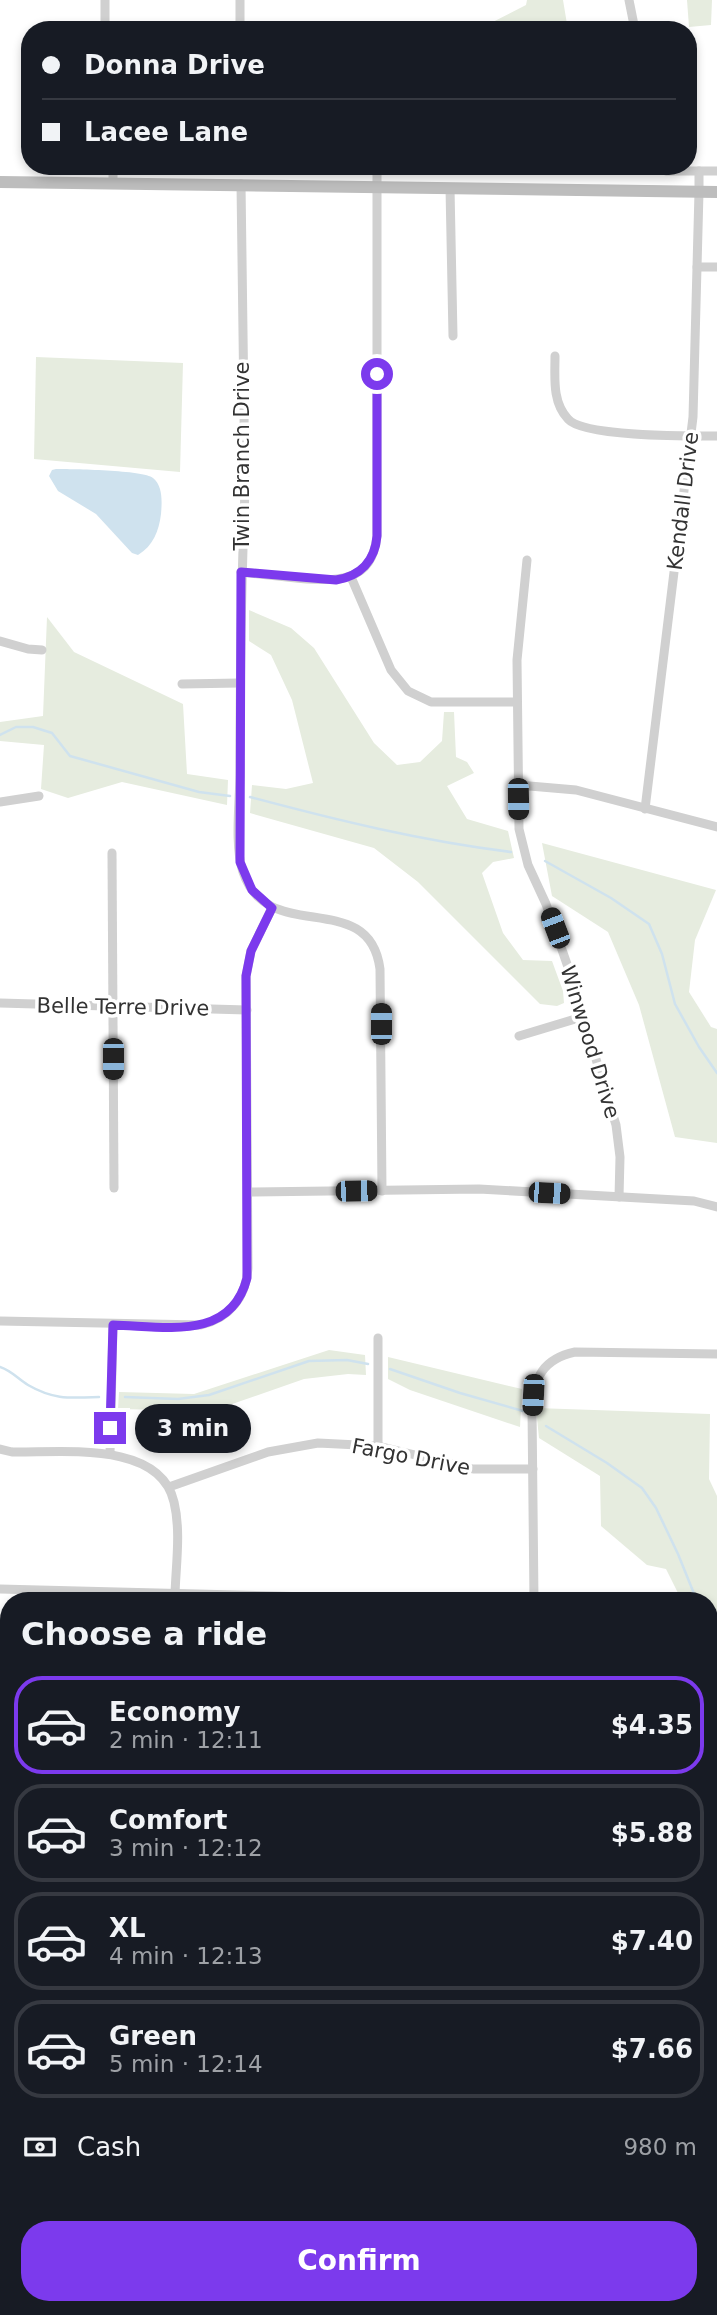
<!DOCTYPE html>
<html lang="en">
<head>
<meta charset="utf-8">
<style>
	body { margin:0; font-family:"DejaVu Sans",sans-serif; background:#20242c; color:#f1f3f6; height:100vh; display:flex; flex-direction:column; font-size:26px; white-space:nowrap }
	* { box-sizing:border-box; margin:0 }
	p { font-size:23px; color:#9ea1a6 }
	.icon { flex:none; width:38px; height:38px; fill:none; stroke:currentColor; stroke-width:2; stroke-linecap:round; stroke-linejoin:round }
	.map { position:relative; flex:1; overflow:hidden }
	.drawer { position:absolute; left:0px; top:1592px; width:718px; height:723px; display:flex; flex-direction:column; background:#171b24; border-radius:28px 28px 0 0; box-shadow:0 4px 10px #0003 }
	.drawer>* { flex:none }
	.hud { position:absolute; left:21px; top:21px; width:676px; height:154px; border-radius:28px; box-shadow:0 4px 10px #0003; display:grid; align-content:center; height:154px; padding:0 21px; background:#171b24 }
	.end { position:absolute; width:32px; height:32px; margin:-16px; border:9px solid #7c3aed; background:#fff; box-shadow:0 0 0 4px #fff }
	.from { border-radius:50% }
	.bubble { position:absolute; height:49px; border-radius:24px; background:#171b24; box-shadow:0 4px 10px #0003; font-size:23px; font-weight:700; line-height:49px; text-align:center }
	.car { position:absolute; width:21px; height:42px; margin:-21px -10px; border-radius:9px; box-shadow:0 0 5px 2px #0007; background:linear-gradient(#222 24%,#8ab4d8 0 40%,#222 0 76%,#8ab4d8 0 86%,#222 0) }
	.hud b { display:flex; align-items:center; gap:24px; height:66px; font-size:26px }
	.hud b+b { border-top:2px solid #363941 }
	.hud i { width:18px; height:18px; background:#f1f3f6 }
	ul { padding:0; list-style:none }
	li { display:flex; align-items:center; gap:21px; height:98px; margin:0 14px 10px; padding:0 7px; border:4px solid #363941; border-radius:28px }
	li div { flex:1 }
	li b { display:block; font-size:26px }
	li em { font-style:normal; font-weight:700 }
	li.on { border-color:#7c3aed }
	li>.icon { width:63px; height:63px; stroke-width:1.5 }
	h2 { padding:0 21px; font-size:32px; line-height:84px }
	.pay { display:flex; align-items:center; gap:18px; height:77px; padding:0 21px; font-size:26px }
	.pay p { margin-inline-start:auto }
	.primary-button { display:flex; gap:14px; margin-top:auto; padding:14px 21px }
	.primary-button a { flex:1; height:80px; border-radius:28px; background:#7c3aed; color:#fff; font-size:28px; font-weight:700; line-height:80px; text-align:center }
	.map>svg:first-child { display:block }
	.green { fill:#e6ecdf }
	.water { fill:#cfe2ee }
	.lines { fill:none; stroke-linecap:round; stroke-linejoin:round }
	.stream { stroke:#cfe2ee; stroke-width:2.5 }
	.street { stroke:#d0d0d0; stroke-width:9 }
	.secondary { stroke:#bdbdbd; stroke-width:12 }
	.route { stroke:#7c3aed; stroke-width:9 }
	.labels { text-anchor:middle; stroke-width:7; stroke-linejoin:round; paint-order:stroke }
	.street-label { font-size:21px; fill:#333; stroke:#fff }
</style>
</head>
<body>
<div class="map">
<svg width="717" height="2315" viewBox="0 0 717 2315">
	<rect width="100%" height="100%" fill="#fff"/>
	<g class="green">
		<path d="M527,0H563L568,30H477L526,5Z"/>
		<path d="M687,0H712L711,25L689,27Z"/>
		<path d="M36,357L183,363L180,472L34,459Z"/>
		<path d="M249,610L291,628L314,648L374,743L397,765L420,762L442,741L444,712H454L456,757L467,762L474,773L447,786L467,819L508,831L514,858L493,862L482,873L503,933L523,960L552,961L563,991L564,1003L557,1006L540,1004L418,882L374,848L250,813L252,785L286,789L313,783L292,700L271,655L249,641Z"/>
		<path d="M47,617L74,652L183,704L187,774L228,780L227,805L122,782L68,798L41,789L44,745L0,741V722L43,716Z"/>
		<path d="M542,843L716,890L695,940L689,992L711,1027L717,1029V1143L675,1137L639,1005L608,932L552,896Z"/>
		<path d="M329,1350L365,1355L366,1375L348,1374L304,1379L212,1411L118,1409L119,1392L194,1394Z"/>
		<path d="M388,1357L522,1389L520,1427L410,1390L388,1379Z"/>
		<path d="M536,1408L710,1414L709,1479L717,1496V1653L709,1649V1601H682L666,1569L647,1565L601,1526L600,1476L539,1438Z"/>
		<path d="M9,2187V2306H430L435,2315H0V2191Z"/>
		<path d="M563,2307V2306L681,2307V2315H564Z"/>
	</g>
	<path class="water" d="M56,469C71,469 144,470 153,478C163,486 162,502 161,514C159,531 153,546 138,555L132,553L96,514L58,491L49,476L52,470Z"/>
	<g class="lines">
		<g class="stream">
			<path d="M0,735L16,727H33L52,733L70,756L199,792L230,796"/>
			<path d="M250,797C336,820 422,841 511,852"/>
			<path d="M545,861L611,898L649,924L662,954L675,1004L699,1047L717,1073"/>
			<path d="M0,1367C12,1371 18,1379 28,1385C54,1400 70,1398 99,1397"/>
			<path d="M390,1369L460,1393L523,1411"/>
			<path d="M125,1397L178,1399L209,1395L309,1361L347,1360L368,1364"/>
			<path d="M546,1426L607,1463L642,1488L656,1508L678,1554L697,1601"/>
			<path d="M709,1615L717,1624"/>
		</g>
		<g class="street">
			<path d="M105,0V30"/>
			<path d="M240,0V30"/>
			<path d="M629,0L635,30"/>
			<path d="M699,171H717"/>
			<path d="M113,184V166"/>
			<path d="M241,184C242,258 243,332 244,407C244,443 246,481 244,518C241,602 240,687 240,771C240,800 234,846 243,872C267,947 369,886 380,969L382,1191"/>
			<path d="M450,188L453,336"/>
			<path d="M697,267H717"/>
			<path d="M555,356C555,378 552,402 568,419C584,437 689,436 717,436"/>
			<path d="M527,560L517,660L519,829L528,865L546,904L568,967L616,1125L620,1157L619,1197"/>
			<path d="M241,572C259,574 278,576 296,578C334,581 372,585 377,536V166"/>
			<path d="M351,577L391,670L408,691L431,702H517"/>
			<path d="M0,641L28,649L42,650"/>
			<path d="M182,684L239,683"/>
			<path d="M518,785L576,790L717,827"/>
			<path d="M0,802L39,796"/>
			<path d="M645,809L693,417L699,192V171H666L646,166"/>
			<path d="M112,853L114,1188"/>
			<path d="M0,1003L247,1010"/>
			<path d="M519,1036L582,1017"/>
			<path d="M248,1192L479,1189L694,1201L717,1207"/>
			<path d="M0,1321L201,1325C230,1318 246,1297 248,1268L246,976L251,951L272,908"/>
			<path d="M378,1446V1338"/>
			<path d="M0,1449L12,1452C61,1453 160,1440 174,1502C181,1531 176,1564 175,1594"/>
			<path d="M110,1454L113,1325"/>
			<path d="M169,1487L268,1452L318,1443L378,1446L473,1469H533"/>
			<path d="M0,1589L466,1601"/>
			<path d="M534,1601L532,1409C534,1377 543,1359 575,1352L717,1354"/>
			<path d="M0,1723H9"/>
			<path d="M0,1879L9,1873"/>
			<path d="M709,1884H717"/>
			<path d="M709,2035H717"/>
			<path d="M495,2306L498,2315"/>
		</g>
		<path class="secondary" d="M0,182L717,192"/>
	</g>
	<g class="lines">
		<path class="route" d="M110,1428L113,1325C163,1326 231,1342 247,1278L246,976L251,951L272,908L252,890L240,862L241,572L336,580C360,576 375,561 377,536V374"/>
	</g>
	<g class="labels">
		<g class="street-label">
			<text transform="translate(242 456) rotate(-90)" y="7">Twin Branch Drive</text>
			<text transform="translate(683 501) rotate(-83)" y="7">Kendall Drive</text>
			<text transform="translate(123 1007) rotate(1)" y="7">Belle Terre Drive</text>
			<text transform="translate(590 1042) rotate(73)" y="7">Winwood Drive</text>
			<text transform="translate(411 1457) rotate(11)" y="7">Fargo Drive</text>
		</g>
	</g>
</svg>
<i class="end from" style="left:377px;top:374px"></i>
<i class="end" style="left:110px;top:1428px"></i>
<div class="bubble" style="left:135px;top:1404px;width:116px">3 min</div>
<i class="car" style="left:518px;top:799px;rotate:179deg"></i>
<i class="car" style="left:555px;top:928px;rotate:339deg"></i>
<i class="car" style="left:381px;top:1024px;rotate:0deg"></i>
<i class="car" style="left:113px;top:1059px;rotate:180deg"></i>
<i class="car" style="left:356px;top:1191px;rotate:89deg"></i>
<i class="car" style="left:549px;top:1193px;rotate:93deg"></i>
<i class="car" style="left:533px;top:1395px;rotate:183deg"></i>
<div class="hud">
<b><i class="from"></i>Donna Drive</b>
<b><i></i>Lacee Lane</b>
</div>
<section class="drawer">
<h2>Choose a ride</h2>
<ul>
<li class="on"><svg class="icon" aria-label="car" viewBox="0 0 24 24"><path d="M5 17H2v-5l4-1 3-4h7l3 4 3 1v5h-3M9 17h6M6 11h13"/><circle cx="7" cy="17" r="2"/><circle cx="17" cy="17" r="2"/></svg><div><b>Economy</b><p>2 min · 12:11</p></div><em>$4.35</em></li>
<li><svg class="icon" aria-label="car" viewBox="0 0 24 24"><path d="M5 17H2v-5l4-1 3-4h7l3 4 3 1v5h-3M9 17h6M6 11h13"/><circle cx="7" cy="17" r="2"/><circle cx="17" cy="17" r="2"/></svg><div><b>Comfort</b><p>3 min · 12:12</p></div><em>$5.88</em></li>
<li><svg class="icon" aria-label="car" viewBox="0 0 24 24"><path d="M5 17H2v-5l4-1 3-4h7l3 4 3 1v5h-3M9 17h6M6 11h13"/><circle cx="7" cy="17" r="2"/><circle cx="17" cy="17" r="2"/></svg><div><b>XL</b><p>4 min · 12:13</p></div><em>$7.40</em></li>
<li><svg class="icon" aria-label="car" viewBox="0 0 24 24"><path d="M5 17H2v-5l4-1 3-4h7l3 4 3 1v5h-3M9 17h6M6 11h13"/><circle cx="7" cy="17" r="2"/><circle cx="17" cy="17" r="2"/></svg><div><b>Green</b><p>5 min · 12:14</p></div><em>$7.66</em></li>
</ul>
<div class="pay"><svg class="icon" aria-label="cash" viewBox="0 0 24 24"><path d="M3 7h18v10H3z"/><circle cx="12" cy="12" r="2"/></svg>Cash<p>980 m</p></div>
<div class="primary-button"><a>Confirm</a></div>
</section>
</div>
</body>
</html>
